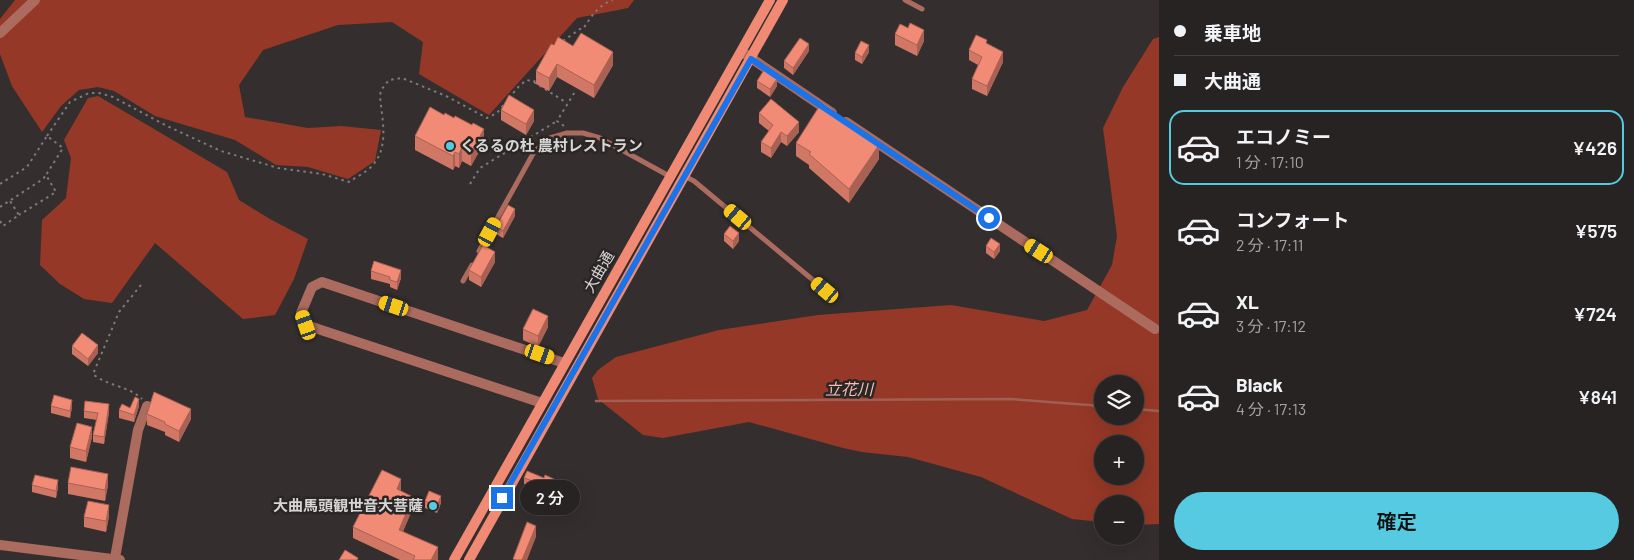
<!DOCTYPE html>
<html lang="ja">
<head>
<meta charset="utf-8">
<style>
	body { margin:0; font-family:Barlow,"Noto Sans JP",sans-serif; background:#332f2f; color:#f1f3f6; height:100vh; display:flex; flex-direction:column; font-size:19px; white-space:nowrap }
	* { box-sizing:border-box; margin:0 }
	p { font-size:16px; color:#a4a4a5 }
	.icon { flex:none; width:28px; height:28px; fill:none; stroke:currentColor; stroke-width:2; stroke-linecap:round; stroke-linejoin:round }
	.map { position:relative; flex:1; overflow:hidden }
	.details { display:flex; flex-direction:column; background:#272322; width:475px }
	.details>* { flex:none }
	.hud { display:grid; align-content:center; height:110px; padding:0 15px; background:#272322 }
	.controls { position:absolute; left:1094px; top:375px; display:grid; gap:10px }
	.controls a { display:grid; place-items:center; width:50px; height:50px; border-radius:50%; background:#272322; box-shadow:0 5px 20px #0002,0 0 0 1px #434040; font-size:25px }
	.end { position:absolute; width:22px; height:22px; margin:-11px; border:6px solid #1a73e8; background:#fff; box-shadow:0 0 0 2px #fff }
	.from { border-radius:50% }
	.bubble { position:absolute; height:35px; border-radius:18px; background:#272322; box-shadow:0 5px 20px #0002,0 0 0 1px #434040; font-size:16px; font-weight:600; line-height:35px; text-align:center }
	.car { position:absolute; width:15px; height:30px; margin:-15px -8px; border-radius:6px; box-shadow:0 0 4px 1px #0007; background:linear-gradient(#f5c518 24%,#345 0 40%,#f5c518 0 76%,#345 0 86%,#f5c518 0) }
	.hud b { display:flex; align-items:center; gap:18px; height:48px; font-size:19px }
	.hud b+b { border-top:1px solid #434040 }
	.hud i { width:12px; height:12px; background:#f1f3f6 }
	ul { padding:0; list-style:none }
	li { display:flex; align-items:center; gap:15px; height:75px; margin:0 10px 8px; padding:0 5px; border:2px solid transparent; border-radius:15px }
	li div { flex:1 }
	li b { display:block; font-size:19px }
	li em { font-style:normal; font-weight:600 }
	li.active { border-color:#55cae0 }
	li>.icon { width:45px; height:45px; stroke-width:1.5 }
	.button { display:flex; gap:10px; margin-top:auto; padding:10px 15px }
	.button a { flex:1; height:58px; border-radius:30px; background:#55cae0; color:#111; font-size:20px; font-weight:600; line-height:58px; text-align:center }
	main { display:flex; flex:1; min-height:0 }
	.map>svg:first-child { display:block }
	.forest { fill:#963827; fill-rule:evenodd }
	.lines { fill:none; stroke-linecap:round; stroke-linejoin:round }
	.stream { stroke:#a15f54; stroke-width:2.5 }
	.path { stroke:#7e7a79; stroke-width:2; stroke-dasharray:2.5 4; stroke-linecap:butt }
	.service { stroke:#ab6b5e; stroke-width:5 }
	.minor { stroke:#ab6b5e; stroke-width:10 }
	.secondary { stroke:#f08a75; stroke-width:10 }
	.wall { fill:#d07865 }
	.shaded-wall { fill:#a96153 }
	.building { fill:#f28b76; stroke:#a96153 }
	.route { stroke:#1a73e8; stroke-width:6 }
	.poi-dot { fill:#55cae0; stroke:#2a2625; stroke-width:2 }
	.labels { text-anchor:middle; stroke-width:5; stroke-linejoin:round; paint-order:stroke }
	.poi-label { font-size:15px; font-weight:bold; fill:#d8d5d5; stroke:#2a2625; text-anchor:start }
	.street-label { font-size:15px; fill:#d8d5d5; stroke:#2a2625 }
	.water-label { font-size:16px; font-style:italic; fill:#f4beb3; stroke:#2a2625 }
</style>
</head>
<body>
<main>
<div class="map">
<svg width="1159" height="560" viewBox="0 0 1159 560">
	<rect width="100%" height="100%" fill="#342f2e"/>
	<g class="forest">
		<path d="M15,0H634L628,8L577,18L489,115L419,74L423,42L392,22L338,25L263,50L239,85L245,117L308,128L341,126L381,130L375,161L348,179L308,167L276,165L235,140L155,116L114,91L98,87L79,90L61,106L42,132L12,86L0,54V19Z"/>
		<path d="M1159,37V524L1135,525V504H1102V522L1072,519L981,477L908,457L862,452L843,448L749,422L663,438L643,435L598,399L592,378L598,370L616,357L719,330L818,315L951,305L1044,321L1087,310L1112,265L1117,236L1103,128L1123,87L1153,39ZM1102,384H1135V416H1102ZM1102,444H1135V476H1102Z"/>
		<path d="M98,96L227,172L239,200L270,219L308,239L294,279L275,315L243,319L155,243L112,303L84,299L60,284L40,265L42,220L66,198L71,158L64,140L88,98Z"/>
	</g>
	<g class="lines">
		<g class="stream">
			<path d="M596,401L1011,399L1102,406"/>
			<path d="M1135,409L1159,411"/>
		</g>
		<g class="path">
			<path d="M563,41L580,29H583C591,17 598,5 613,0"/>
			<path d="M534,82L567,103"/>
			<path d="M509,98L520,85L527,80L534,82L536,77"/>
			<path d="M564,126L557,121L576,90"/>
			<path d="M47,136L70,102L89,93H99L113,97L167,126L221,151L278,168L322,174L349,182C356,177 365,173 371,167C390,148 382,120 380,96L381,90L389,80L402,78L446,96L487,118L497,113L506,102"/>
			<path d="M0,184L27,167L47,136L63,148L46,175L56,192L19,215"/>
			<path d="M470,184L480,168L557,121"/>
			<path d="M0,207L43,179L46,175"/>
			<path d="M0,221L3,226L19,215L10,201"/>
			<path d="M141,285L119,312L93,374C107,386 129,386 142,399"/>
		</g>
		<g class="service">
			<path d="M905,0L922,9"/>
			<path d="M684,176L694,181L825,290"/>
			<path d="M479,251L534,152L550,138L567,133H583L600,138L671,177"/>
			<path d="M463,281L472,265"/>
		</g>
		<g class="minor">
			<path d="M0,33L35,0"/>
			<path d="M742,52L832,113"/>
			<path d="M846,122L1155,329"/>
			<path d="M542,403L306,325L301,313L312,287L322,282L564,363"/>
			<path d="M0,545L120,560"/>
			<path d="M115,558L138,430L147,406"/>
		</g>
		<g class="secondary">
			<path d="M454,560L770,0"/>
			<path d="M469,560L783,0"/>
		</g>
	</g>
	<g class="wall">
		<path d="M895,34L924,41L917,56L895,45Z"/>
		<path d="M987,44L1003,62L987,96L972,89V79L978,65L969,60V50Z"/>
		<path d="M554,45L573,46L613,65L594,98L557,77L549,91L536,84V71Z"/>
		<path d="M809,51L793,75L784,68V61Z"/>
		<path d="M869,52L862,64L855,60V53Z"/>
		<path d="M757,81L777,86L770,97L757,88Z"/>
		<path d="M501,110L534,121L526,135L501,120Z"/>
		<path d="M759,113L799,132L787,146L781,142L771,158L761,152V142L769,131L759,123Z"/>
		<path d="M833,113L879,159L849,203L809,168V165L796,156V143Z"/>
		<path d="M415,136L484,143L471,166L462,161L459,168L455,166L453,170L415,150Z"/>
		<path d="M515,216L503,238L496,234V227Z"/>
		<path d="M724,234L739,241L733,249L724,241Z"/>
		<path d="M986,246L1000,251L994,259L986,253Z"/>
		<path d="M495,262L481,287L469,280V270Z"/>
		<path d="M371,271L401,278L397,290L390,287V284L371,279Z"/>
		<path d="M548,327L538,347L523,340V329Z"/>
		<path d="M72,346L98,353L88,366L72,354Z"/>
		<path d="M51,406L72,407L70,418L51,413Z"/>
		<path d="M139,406L134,422L119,418V410L130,408Z"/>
		<path d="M84,411L109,412L104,444L93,442V435L97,420L84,418Z"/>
		<path d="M147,414L191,419L179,442L165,435V432L147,425Z"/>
		<path d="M92,437L86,462L70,458V447Z"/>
		<path d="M524,478L554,485L547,503L538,500V494L539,490L524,484Z"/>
		<path d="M68,483L108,485L105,501L68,494Z"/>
		<path d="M32,485L58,487L56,498L32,492Z"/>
		<path d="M401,491L413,508L403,531L438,559L437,560H400L353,538V527Z"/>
		<path d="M425,501L441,503L437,513L425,508Z"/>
		<path d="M109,516L106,532L84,527V517Z"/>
	</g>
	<g class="shaded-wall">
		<path d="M924,30V41L917,56V45Z"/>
		<path d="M809,44V51L793,75V68Z"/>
		<path d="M869,45V52L862,64V57Z"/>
		<path d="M613,52V65L594,98V85Z"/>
		<path d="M1003,52V62L987,96V86Z"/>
		<path d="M557,64V77L549,91V78Z"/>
		<path d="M777,79V86L770,97V89Z"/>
		<path d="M534,110V121L526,135V124Z"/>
		<path d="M799,122V132L787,146V136Z"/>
		<path d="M484,129V143L471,166V152Z"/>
		<path d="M781,132V142L771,158V148Z"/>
		<path d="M879,145V159L849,203V189Z"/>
		<path d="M462,147V161L459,168V154Z"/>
		<path d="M455,152V166L453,170V156Z"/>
		<path d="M515,209V216L503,238V231Z"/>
		<path d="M739,233V241L733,249V241Z"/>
		<path d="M1000,244V251L994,259V252Z"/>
		<path d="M495,252V262L481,287V277Z"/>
		<path d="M401,270V278L397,290V282Z"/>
		<path d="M548,316V327L538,347V336Z"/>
		<path d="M98,345V353L88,366V359Z"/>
		<path d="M139,399V406L134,422V415Z"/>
		<path d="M72,400V407L70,418V411Z"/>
		<path d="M109,404V412L104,444V437Z"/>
		<path d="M191,409V419L179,442V431Z"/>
		<path d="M92,427V437L86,462V451Z"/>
		<path d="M108,474V485L105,501V490Z"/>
		<path d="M401,479V491L397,489Z"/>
		<path d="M554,479V485L547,503V497Z"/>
		<path d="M58,480V487L56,498V491Z"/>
		<path d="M441,496V503L437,513V506Z"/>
		<path d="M413,497V508L399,541V530Z"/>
		<path d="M109,505V516L106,532V521Z"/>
		<path d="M536,526V537L527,560H522Z"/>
		<path d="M438,547V559L437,560H431Z"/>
	</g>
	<g class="building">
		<path d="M910,23L924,30L917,45L895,34L900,24L908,28Z"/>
		<path d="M581,33L613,52L594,85L557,64L549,78L536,71L551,44L554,45L558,37L573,46Z"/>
		<path d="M976,35L987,40L986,43L1003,52L987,86L972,79L982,57L969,50Z"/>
		<path d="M800,38L809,44L793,68L784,61Z"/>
		<path d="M861,41L869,45L862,57L855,53Z"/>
		<path d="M764,70L777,79L770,89L757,81Z"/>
		<path d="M509,95L534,110L526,124L501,110Z"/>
		<path d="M771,99L799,122L787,136L781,132L771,148L761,142L773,125L759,113Z"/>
		<path d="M822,102L833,109L832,112L879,145L849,189L809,154L811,152L796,143Z"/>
		<path d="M430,107L444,115L445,113L454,118L455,116L472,125L473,123L484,129L471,152L462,147L459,154L455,152L453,156L415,136Z"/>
		<path d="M508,205L515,209L503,231L496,227Z"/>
		<path d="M730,226L739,233L733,241L724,234Z"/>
		<path d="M991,238L1000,244L994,252L986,246Z"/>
		<path d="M483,245L495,252L481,277L469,270Z"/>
		<path d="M374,261L401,270L397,282L390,280V277L371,271Z"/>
		<path d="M533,309L548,316L538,336L523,329Z"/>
		<path d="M82,333L98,345L88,359L72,346Z"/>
		<path d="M154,392L191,409L179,431L165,424V422L147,414Z"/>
		<path d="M54,395L72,400L70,411L51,406Z"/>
		<path d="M135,397L139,399L134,415L119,410L122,404L130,408Z"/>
		<path d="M85,401L109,404L104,437L93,435L98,413L84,411Z"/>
		<path d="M77,423L92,427L86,451L70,447Z"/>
		<path d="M71,467L108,474L105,490L68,483Z"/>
		<path d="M382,470L401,479L397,489L413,497L399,530L438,547L431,560H413L415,556L353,527Z"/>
		<path d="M527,471L544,478L545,475L554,479L547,497L538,494L541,484L524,478Z"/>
		<path d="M35,475L58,480L56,491L32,485Z"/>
		<path d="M429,491L441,496L437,506L425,501Z"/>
		<path d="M88,501L109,505L106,521L84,517Z"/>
		<path d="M527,522L536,526L522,560H516L513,559Z"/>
		<path d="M345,550L358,558L357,560H339Z"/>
	</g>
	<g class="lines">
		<path class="route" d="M502,498L751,59L989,218"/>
	</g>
	<g class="poi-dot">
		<circle cx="450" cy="146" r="5"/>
		<circle cx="433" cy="506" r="5"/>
	</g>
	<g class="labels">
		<g class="poi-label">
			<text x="460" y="151">くるるの杜 農村レストラン</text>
			<text x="423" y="511" text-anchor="end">大曲馬頭観世音大菩薩</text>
		</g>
		<g class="street-label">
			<text transform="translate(599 272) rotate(-60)" y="5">大曲通</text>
		</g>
		<g class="water-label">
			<text x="849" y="395">立花川</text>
		</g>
	</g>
</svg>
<div class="controls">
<a><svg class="icon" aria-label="layers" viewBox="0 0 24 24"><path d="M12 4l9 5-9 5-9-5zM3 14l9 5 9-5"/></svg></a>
<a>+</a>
<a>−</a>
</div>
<i class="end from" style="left:989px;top:218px"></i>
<i class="end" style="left:502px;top:498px"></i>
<div class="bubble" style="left:520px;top:480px;width:60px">2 分</div>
<i class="car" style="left:738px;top:217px;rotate:310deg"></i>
<i class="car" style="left:490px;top:232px;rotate:28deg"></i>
<i class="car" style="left:1039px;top:251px;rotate:303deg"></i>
<i class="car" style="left:825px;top:290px;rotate:310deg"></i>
<i class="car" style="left:394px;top:306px;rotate:288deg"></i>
<i class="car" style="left:306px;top:325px;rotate:341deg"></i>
<i class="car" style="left:540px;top:354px;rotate:109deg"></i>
</div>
<section class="details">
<div class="hud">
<b><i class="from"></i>乗車地</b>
<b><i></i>大曲通</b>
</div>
<ul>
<li class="active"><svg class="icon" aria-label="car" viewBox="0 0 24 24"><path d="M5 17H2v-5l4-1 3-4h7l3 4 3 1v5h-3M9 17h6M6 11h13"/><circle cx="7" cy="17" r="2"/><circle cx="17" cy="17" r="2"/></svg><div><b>エコノミー</b><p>1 分 · 17:10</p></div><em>¥426</em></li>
<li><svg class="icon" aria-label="car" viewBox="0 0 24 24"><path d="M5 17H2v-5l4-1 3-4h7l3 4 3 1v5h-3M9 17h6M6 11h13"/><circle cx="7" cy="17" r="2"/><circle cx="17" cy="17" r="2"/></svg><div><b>コンフォート</b><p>2 分 · 17:11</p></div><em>¥575</em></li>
<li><svg class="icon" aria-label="car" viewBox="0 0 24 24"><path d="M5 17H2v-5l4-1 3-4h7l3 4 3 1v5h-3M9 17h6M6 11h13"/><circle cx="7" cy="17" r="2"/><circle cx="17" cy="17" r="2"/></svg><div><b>XL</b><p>3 分 · 17:12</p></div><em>¥724</em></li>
<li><svg class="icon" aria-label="car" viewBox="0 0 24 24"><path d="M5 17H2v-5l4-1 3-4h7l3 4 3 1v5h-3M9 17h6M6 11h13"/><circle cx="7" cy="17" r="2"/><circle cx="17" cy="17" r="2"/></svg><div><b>Black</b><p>4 分 · 17:13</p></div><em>¥841</em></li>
</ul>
<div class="button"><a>確定</a></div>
</section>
</main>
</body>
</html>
